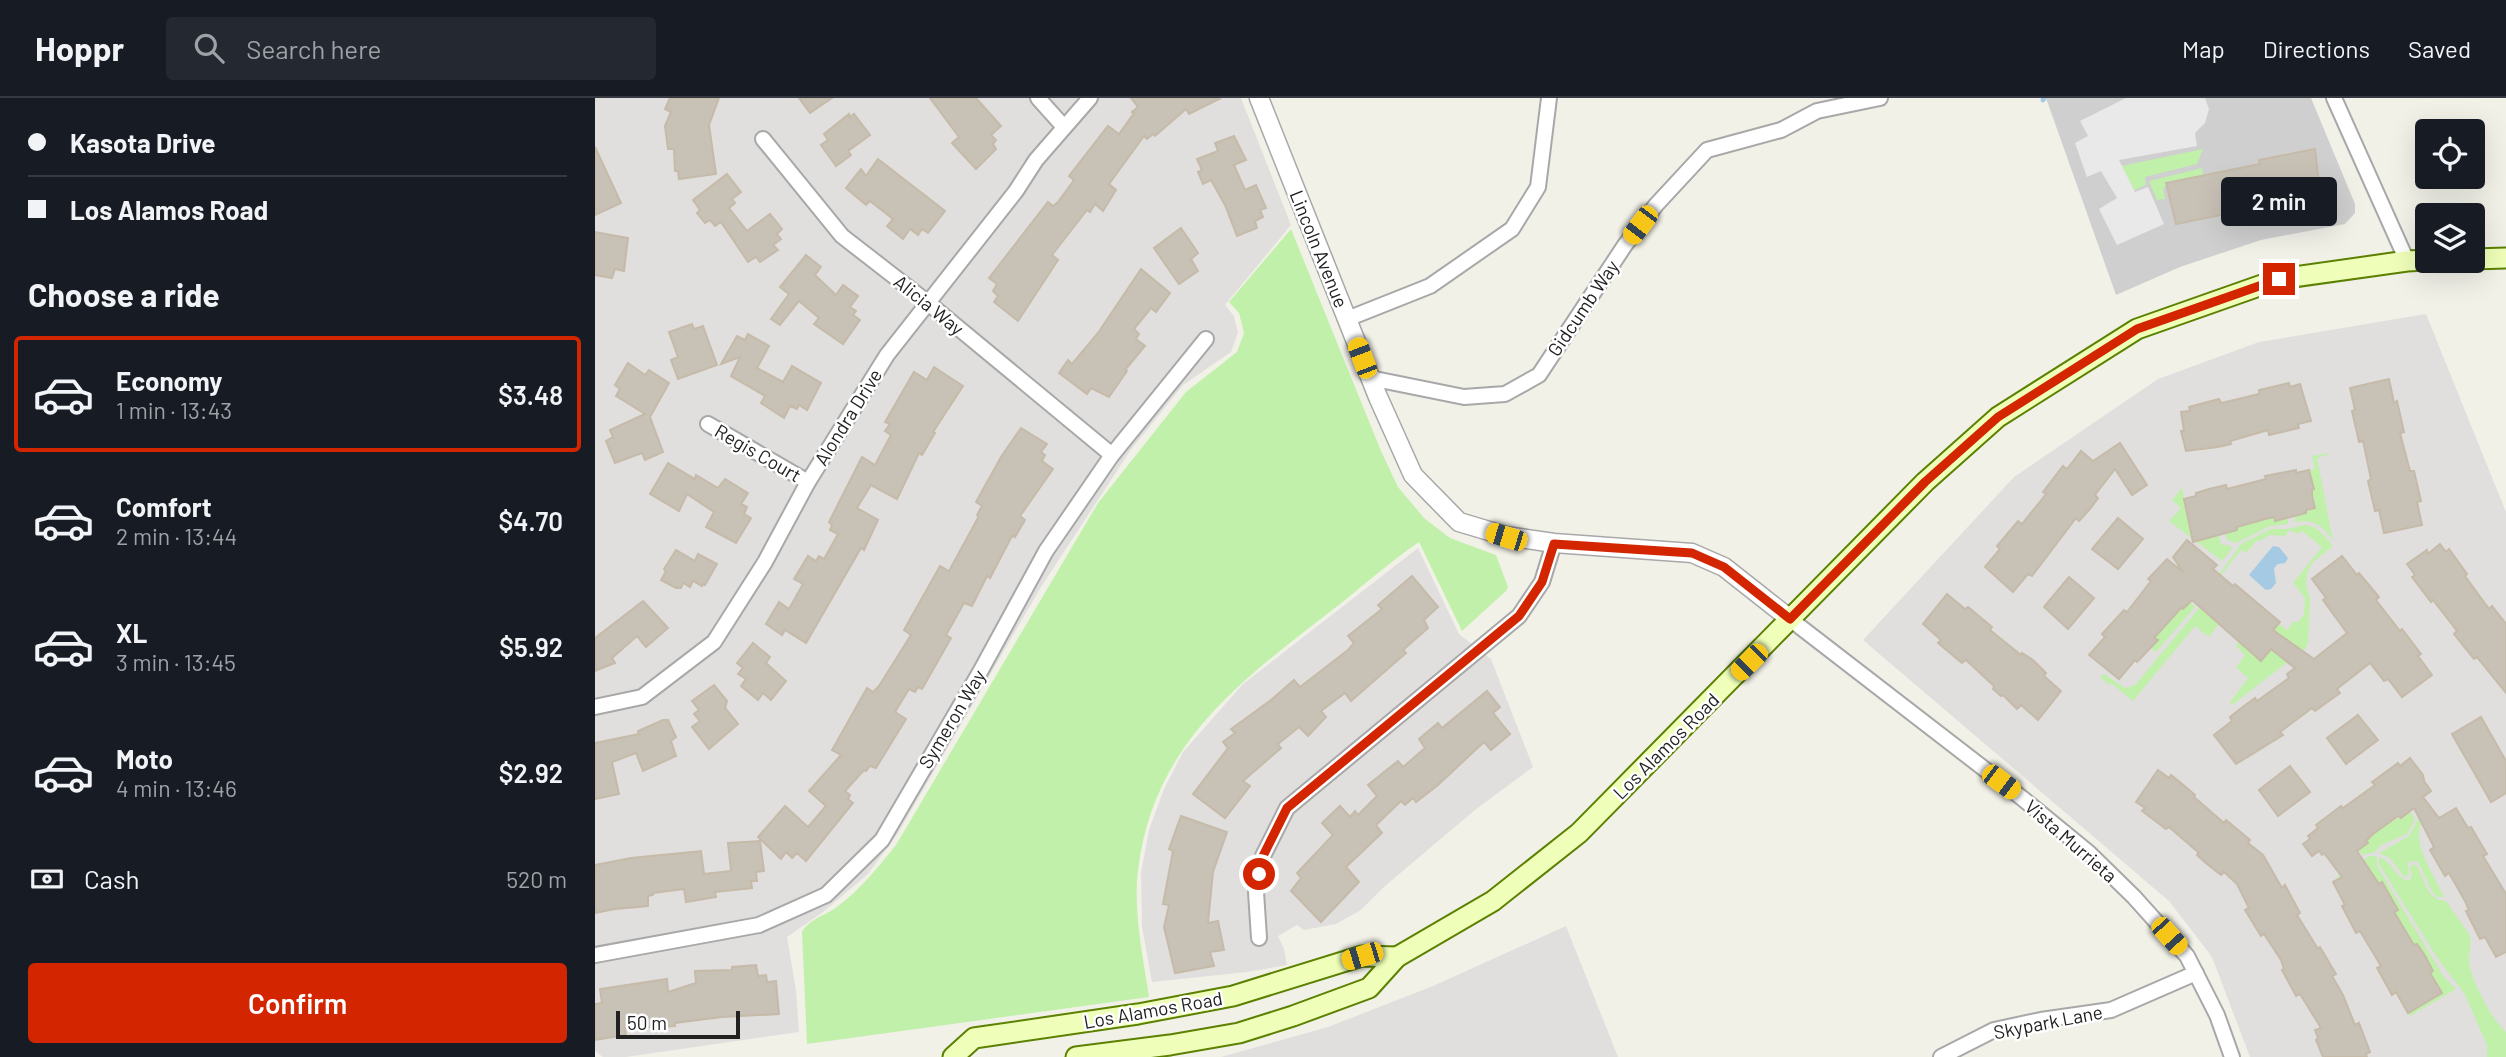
<!DOCTYPE html>
<html lang="en">
<head>
<meta charset="utf-8">
<style>
	body { margin:0; font-family:Barlow,sans-serif; background:#242831; color:#f1f3f6; height:100vh; display:flex; flex-direction:column; font-size:26px; white-space:nowrap }
	* { box-sizing:border-box; margin:0 }
	p { font-size:23px; color:#9ea1a6 }
	.icon { flex:none; width:38px; height:38px; fill:none; stroke:currentColor; stroke-width:2; stroke-linecap:round; stroke-linejoin:round }
	.map { position:relative; flex:1; overflow:hidden }
	.sheet { display:flex; flex-direction:column; background:#171b24; width:595px }
	.sheet>* { flex:none }
	.banner { display:grid; align-content:center; height:154px; padding:0 28px; background:#171b24 }
	.controls { position:absolute; left:1820px; top:21px; display:grid; gap:14px }
	.controls a { display:grid; place-items:center; width:70px; height:70px; border-radius:7px; background:#171b24; box-shadow:0 7px 28px #0002; font-size:35px }
	.scale { position:absolute; left:21px; bottom:18px; width:124px; box-sizing:border-box; padding-left:7px; border:4px solid #212121; border-top:0; font-size:19px; line-height:24px; white-space:nowrap; color:#212121; -webkit-text-stroke:5px #fff; paint-order:stroke }
	.end { position:absolute; width:32px; height:32px; margin:-16px; border:9px solid #d32600; background:#fff; box-shadow:0 0 0 4px #fff }
	.from { border-radius:50% }
	.bubble { position:absolute; height:49px; border-radius:7px; background:#171b24; box-shadow:0 7px 28px #0002; font-size:23px; font-weight:600; line-height:49px; text-align:center }
	.car { position:absolute; width:21px; height:42px; margin:-21px -10px; border-radius:9px; box-shadow:0 0 5px 2px #0007; background:linear-gradient(#f5c518 24%,#345 0 40%,#f5c518 0 76%,#345 0 86%,#f5c518 0) }
	.banner b { display:flex; align-items:center; gap:24px; height:66px; font-size:26px }
	.banner b+b { border-top:2px solid #363941 }
	.banner i { width:18px; height:18px; background:#f1f3f6 }
	ul { padding:0; list-style:none }
	li { display:flex; align-items:center; gap:21px; height:116px; margin:0 14px 10px; padding:0 14px; border:4px solid transparent; border-radius:7px }
	li div { flex:1 }
	li b { display:block; font-size:26px }
	li em { font-style:normal; font-weight:600 }
	li.selected { border-color:#d32600 }
	li>.icon { width:63px; height:63px; stroke-width:1.5 }
	h2 { padding:0 28px; font-size:32px; line-height:84px }
	.pay { display:flex; align-items:center; gap:18px; height:77px; padding:0 28px; font-size:26px }
	.pay p { margin-inline-start:auto }
	.button { display:flex; gap:14px; margin-top:auto; padding:14px 28px }
	.button a { flex:1; height:80px; border-radius:7px; background:#d32600; color:#fff; font-size:28px; font-weight:600; line-height:80px; text-align:center }
	header { display:flex; align-items:center; gap:42px; box-sizing:border-box; height:98px; padding:0 35px; background:#171b24; border-bottom:2px solid #363941 }
	header strong { font-size:33px }
	nav { display:flex; gap:38px; margin-inline-start:auto; font-size:24px }
	.search { width:490px; height:63px; background:#242831; display:flex; align-items:center; gap:18px; box-sizing:border-box; padding:0 24px; border-radius:7px; color:#9ea1a6; font-size:26px }
	main { display:flex; flex:1; min-height:0 }
	.map>svg:first-child { display:block }
	.residential { fill:#e0dfde }
	.religious { fill:#cfcfcf }
	.grass { fill:#c0f0aa }
	.parking { fill:#e9e9e9 }
	.water { fill:#a5cae3 }
	.lines { fill:none; stroke-linecap:round; stroke-linejoin:round }
	.stream { stroke:#a5cae3; stroke-width:5 }
	.building { fill:#c8c1b6; stroke:#c6baa8; stroke-width:2 }
	.minor-casing { stroke:#a8a8a8; stroke-width:18 }
	.tertiary-casing { stroke:#a8a8a8; stroke-width:21 }
	.secondary-casing { stroke:#5c8100; stroke-width:23 }
	.minor { stroke:#fff; stroke-width:14 }
	.tertiary { stroke:#fff; stroke-width:18 }
	.secondary { stroke:#efffb9; stroke-width:19 }
	.route { stroke:#d32600; stroke-width:9 }
	.labels { text-anchor:middle; stroke-width:5; stroke-linejoin:round; paint-order:stroke }
	.street-label { font-size:19px; fill:#212121; stroke:#fff }
</style>
</head>
<body>
<header>
<strong>Hoppr</strong>
<div class="search"><svg class="icon" aria-label="search" viewBox="0 0 24 24"><circle cx="10" cy="10" r="6"/><path d="M15 15l6 6"/></svg>Search here</div>
<nav><a>Map</a><a>Directions</a><a>Saved</a></nav>
</header>
<main>
<section class="sheet">
<div class="banner">
<b><i class="from"></i>Kasota Drive</b>
<b><i></i>Los Alamos Road</b>
</div>
<h2>Choose a ride</h2>
<ul>
<li class="selected"><svg class="icon" aria-label="car" viewBox="0 0 24 24"><path d="M5 17H2v-5l4-1 3-4h7l3 4 3 1v5h-3M9 17h6M6 11h13"/><circle cx="7" cy="17" r="2"/><circle cx="17" cy="17" r="2"/></svg><div><b>Economy</b><p>1 min · 13:43</p></div><em>$3.48</em></li>
<li><svg class="icon" aria-label="car" viewBox="0 0 24 24"><path d="M5 17H2v-5l4-1 3-4h7l3 4 3 1v5h-3M9 17h6M6 11h13"/><circle cx="7" cy="17" r="2"/><circle cx="17" cy="17" r="2"/></svg><div><b>Comfort</b><p>2 min · 13:44</p></div><em>$4.70</em></li>
<li><svg class="icon" aria-label="car" viewBox="0 0 24 24"><path d="M5 17H2v-5l4-1 3-4h7l3 4 3 1v5h-3M9 17h6M6 11h13"/><circle cx="7" cy="17" r="2"/><circle cx="17" cy="17" r="2"/></svg><div><b>XL</b><p>3 min · 13:45</p></div><em>$5.92</em></li>
<li><svg class="icon" aria-label="car" viewBox="0 0 24 24"><path d="M5 17H2v-5l4-1 3-4h7l3 4 3 1v5h-3M9 17h6M6 11h13"/><circle cx="7" cy="17" r="2"/><circle cx="17" cy="17" r="2"/></svg><div><b>Moto</b><p>4 min · 13:46</p></div><em>$2.92</em></li>
</ul>
<div class="pay"><svg class="icon" aria-label="cash" viewBox="0 0 24 24"><path d="M3 7h18v10H3z"/><circle cx="12" cy="12" r="2"/></svg>Cash<p>520 m</p></div>
<div class="button"><a>Confirm</a></div>
</section>
<div class="map">
<svg width="1911" height="959" viewBox="0 0 1911 959">
	<rect width="100%" height="100%" fill="#f2f1e8"/>
	<g class="residential">
		<path d="M0,0H646L696,127L630,207L639,218L643,235L636,254L588,287L535,353L446,489L303,735L273,776L228,814L192,839L201,892L204,934L31,959H8L0,953Z"/>
		<path d="M1831,216L1911,414V959H1655L1617,859L1574,803L1268,542L1419,379L1563,281L1664,244Z"/>
		<path d="M823,450L864,536L896,561L938,669L880,712L790,788L766,812L741,826L709,832L702,827L683,838L689,851L692,867L652,874L557,884L547,829L546,775L554,732L569,691L588,654L648,586Z"/>
		<path d="M971,828L1023,959H626L733,929L838,888Z"/>
	</g>
	<path class="religious" d="M1451,0H1716L1760,106V115L1750,126L1666,142L1585,169L1521,197Z"/>
	<g class="grass">
		<path d="M1608,51L1602,66L1550,79L1551,87L1539,92L1526,68Z"/>
		<path d="M1607,70L1608,77L1572,85V88L1568,90L1570,101L1562,102L1554,83Z"/>
		<path d="M696,131L786,353L803,389L829,420L855,440L901,457L913,489L911,493L867,533L824,444C793,465 766,490 736,513C644,584 558,647 543,772C538,814 548,858 554,899L212,946L207,834C214,821 232,817 243,808C266,791 283,769 301,747L503,405L591,294L642,254L649,235L644,215L634,204Z"/>
		<path d="M1734,355L1735,356L1722,360L1738,443C1728,428 1719,421 1700,424V419L1720,410L1717,392L1719,391L1714,372L1720,371L1717,358Z"/>
		<path d="M1587,390L1593,421L1623,436L1626,446L1638,449L1627,463L1574,423L1586,410L1577,402Z"/>
		<path d="M1669,418L1671,421L1679,419L1680,423L1693,420V426L1675,428L1641,445L1632,442L1630,435L1642,432V429Z"/>
		<path d="M1709,427C1724,428 1729,438 1738,448L1717,465L1712,475L1711,487L1715,502L1713,545L1711,550L1637,607L1635,604L1653,580L1641,569L1650,557L1641,548L1643,544L1666,563L1676,551L1689,561L1699,547L1679,532L1684,526L1692,532L1699,523L1702,525L1709,516L1710,500L1698,485L1727,449L1707,433L1703,436L1695,432L1690,438L1674,437L1665,443L1662,442L1651,455L1646,452L1626,477L1631,482L1624,492V477L1646,446L1676,431H1692Z"/>
		<path d="M1610,503L1623,527L1614,539L1600,528L1538,603L1516,585L1514,587L1505,579L1509,576L1530,590L1540,587Z"/>
		<path d="M1595,504L1600,509L1561,554L1556,550L1562,543L1559,540L1586,510L1588,511Z"/>
		<path d="M1815,714L1820,721L1812,736L1786,747L1780,754L1768,757L1763,752L1772,746L1771,743L1778,736L1777,734Z"/>
		<path d="M1824,720L1827,724C1815,744 1841,780 1849,799H1843L1838,795L1823,764L1817,763L1813,765L1814,776L1810,780L1795,760L1784,755L1814,738Z"/>
		<path d="M1775,758H1781L1783,770L1849,879L1861,891L1815,918L1813,915L1847,895L1835,875L1838,872L1822,846L1819,847L1809,830L1802,824L1804,821L1799,814L1803,811L1787,785L1743,782L1742,779Z"/>
		<path d="M1784,759C1798,763 1802,784 1815,782L1817,777L1815,771L1817,766L1822,768C1830,783 1832,802 1851,803L1874,836C1878,845 1873,854 1874,864C1876,882 1897,922 1911,934V959H1892V947L1869,895L1843,861L1784,766Z"/>
	</g>
	<path class="parking" d="M1531,0H1610L1614,11L1610,25L1600,35L1602,48L1524,62L1540,94L1553,89L1569,126L1522,147L1504,111L1522,100L1506,73L1492,79L1480,45L1493,38L1485,23Z"/>
	<path class="water" d="M1678,448L1684,449L1693,460L1690,465L1683,466L1679,470L1681,485L1676,491L1671,492L1654,477Z"/>
	<g class="lines">
		<path class="stream" d="M1448,2L1449,0"/>
	</g>
	<g class="building">
		<path d="M75,0H124L114,27L121,76L84,81L83,73H80L79,51H73L70,28L76,14L70,11Z"/>
		<path d="M204,0H237L215,15Z"/>
		<path d="M335,0H381L406,28L396,37L401,42L398,46L401,51L381,71L357,45L364,39Z"/>
		<path d="M536,0H626L594,16L591,11L560,38L558,36L552,41L549,38L514,86L521,92L508,113L500,106L495,114L492,112L457,157L463,162L423,223L399,204L403,198L398,193L402,186L394,180L453,104L458,108L463,104L479,82L474,78L513,28L524,36L539,15L537,14L543,9Z"/>
		<path d="M254,16L255,19L259,16L275,37L253,53L256,57L241,68L226,47L233,42L229,36Z"/>
		<path d="M639,38L651,62L639,67L650,92L661,87L671,110L665,112L668,119L660,123L662,130L642,138L630,107L616,82L608,86L603,74L607,72L602,61L623,53L620,45Z"/>
		<path d="M0,49L26,105L0,117Z"/>
		<path d="M1720,51L1724,86L1672,97L1673,100L1659,103L1660,110L1581,126L1571,85L1665,66L1664,62Z"/>
		<path d="M283,61L350,113L333,135L327,131L323,137L315,131L308,141L292,128L298,121L275,103L271,107L251,90L266,71L271,78Z"/>
		<path d="M132,76L146,94L137,101L140,105L134,110L152,133L175,116L187,131L182,136L186,141L178,147L183,152L165,164L161,159L153,164L126,124L120,128L115,122L110,125L102,115L105,112L98,102Z"/>
		<path d="M586,130L603,155L596,161L603,173L584,186L559,150Z"/>
		<path d="M0,134L33,140L29,173L20,171L17,180L0,177Z"/>
		<path d="M211,157L226,169L220,177L241,197L248,187L263,198L255,209L261,213L258,217L265,222L248,246L219,226L224,220L204,203L185,227L176,221L194,196L185,189Z"/>
		<path d="M546,171L575,195L561,214L556,210L539,231L544,236L541,241L550,248L530,272L532,273L514,299L496,290L492,296L464,275L473,262L477,266L503,235Z"/>
		<path d="M97,226L99,231L108,228L122,267L83,281L76,262L83,259L74,234Z"/>
		<path d="M153,236L174,248L162,270L188,284L197,268L226,285L212,312L204,307L202,311L195,308L189,320L166,305L170,298L136,278L145,259L126,266L142,238L150,242Z"/>
		<path d="M33,265L50,277L54,272L74,285L55,319L68,354L50,362L47,355L20,365L11,343L18,339L15,332L50,316L21,298L25,291L20,287Z"/>
		<path d="M339,269L368,288L338,334L340,335L327,357L324,355L302,401L276,387L262,410L283,422L269,452L266,450L211,545L190,532L187,537L171,526L184,504L194,511L208,486L199,481L213,458L221,463L224,458L229,461L243,436L235,432L237,427L234,424L267,359L280,367L296,337L290,333L295,326L290,324L319,274L332,282Z"/>
		<path d="M1794,281L1799,305L1802,303L1809,334L1805,335L1815,373H1819L1826,403L1822,404L1827,427L1789,435L1784,412L1780,413L1773,383L1776,381L1768,343L1764,344L1757,313L1760,312L1755,290Z"/>
		<path d="M1694,285L1695,289L1705,286L1716,323L1703,326L1704,330L1687,334L1674,337L1673,332L1635,343L1636,346L1623,349L1591,353L1586,333H1589L1586,314L1595,313L1594,309L1624,301L1626,305L1635,303L1664,296V292Z"/>
		<path d="M426,330L452,346L446,354L450,357L447,363L458,371L425,418L430,422L420,439L417,438L395,480L392,478L377,508L369,505L351,537L356,540L327,591L323,589L320,594L314,591L300,614L311,621L281,670L275,668L271,673L269,672L250,693L255,697L253,701L258,705L211,763L202,755L197,760L191,754L186,761L163,739L190,708L213,729L231,708L214,693L246,657L237,652L272,590L278,594L284,588L316,537L309,532L345,468L354,473L384,418L382,417L387,408L381,404L406,359Z"/>
		<path d="M1525,345L1552,387L1537,397L1520,371L1500,397L1503,400L1495,411L1484,423L1481,420L1437,478L1433,476L1418,494L1390,469L1405,451L1402,448L1423,423L1427,426L1451,396L1448,394L1468,368L1472,371L1486,353L1498,363Z"/>
		<path d="M73,365L100,381L101,377L123,390L130,381L153,395L146,406L152,409L149,416L156,420L141,445L111,429L119,414L92,396L84,413L55,396Z"/>
		<path d="M1701,372V375L1714,372L1719,391L1717,392V398L1720,410L1711,412V415L1680,423L1679,419L1670,421L1642,429V432L1598,444L1589,401L1601,398V395L1614,391L1631,387L1632,391L1671,381L1670,378Z"/>
		<path d="M1523,420L1548,441L1523,471L1497,451Z"/>
		<path d="M1592,442L1622,467L1618,471L1638,488L1640,486L1685,524L1678,532L1719,561L1752,535L1728,502L1731,500L1717,481L1747,458L1762,477L1764,475L1784,499L1781,502L1805,533L1807,531L1826,556L1823,558L1837,577L1807,599L1793,581L1789,583L1775,565L1742,591L1745,595L1720,613L1717,610L1685,634L1688,637L1641,666L1619,637L1637,623L1635,619L1649,608L1660,600L1662,603L1694,580L1692,576L1700,570L1676,551L1666,563L1597,502L1588,511L1586,510L1559,540L1563,542L1542,564L1540,562L1524,581L1494,557L1510,539L1507,536L1529,512L1532,514L1556,483L1553,481L1572,461L1588,474L1578,459Z"/>
		<path d="M1845,446L1851,454L1854,451L1872,476L1870,478L1894,511L1897,508L1911,526V595L1882,559L1879,561L1859,536L1862,533L1838,502L1836,504L1817,479L1820,477L1812,466L1832,452L1833,456Z"/>
		<path d="M81,452L100,463L103,456L122,466L110,487L108,486L107,488L98,483L95,489L88,485L86,490H81L66,482L71,473L69,471Z"/>
		<path d="M817,478L843,509L829,522L833,530L808,552L811,555L756,603L750,595L726,613L731,619L713,638L704,629L683,646L686,650L648,683L655,688L630,720L598,696L633,650L628,644L640,635L636,631L676,602L699,582L705,589L753,552L759,545L753,538L787,511L783,507Z"/>
		<path d="M1474,479L1499,500L1473,531L1449,509Z"/>
		<path d="M1352,496L1370,511L1373,509L1397,529L1395,532L1426,557L1427,555L1438,562L1451,575L1449,578L1466,593L1443,622L1426,607L1422,611L1408,597L1406,598L1398,591L1399,588L1371,562L1367,565L1343,545L1346,542L1328,526Z"/>
		<path d="M48,503L73,530L51,549L42,538L17,560L20,565L0,573V540Z"/>
		<path d="M158,545L175,559L171,565L191,583L176,602L168,595L163,602L146,588L151,581L143,576L148,570L142,565Z"/>
		<path d="M119,587L132,603L130,610L143,626L114,651L97,629L105,623L99,616L104,612L97,603Z"/>
		<path d="M892,593L905,609L898,615L915,636L896,652L889,644L843,687L821,704L818,700L810,707L806,703L781,727L787,735L751,769L764,784L726,824L696,793L706,780L702,775L738,737L727,725L745,708L755,719L760,713L763,717L782,698L773,687L803,663L808,669L830,650L824,641L843,625L847,630Z"/>
		<path d="M1763,617L1783,642L1751,666L1732,640Z"/>
		<path d="M1886,619L1911,663V695L1896,704L1857,636Z"/>
		<path d="M68,622H73L81,639L76,643L81,658L48,673L41,655L17,664L24,696L0,701V645L44,636L43,633Z"/>
		<path d="M1815,660L1828,677L1829,683L1836,693L1828,699L1844,720L1861,710L1873,730L1876,729L1892,756L1888,758L1911,796V854L1901,859L1890,839L1885,841L1871,813L1874,812L1870,803L1854,775L1850,778L1835,752L1839,749L1819,710L1806,720L1803,718L1778,736L1771,743L1773,745L1762,753L1784,786L1787,784L1803,812L1799,814L1819,847L1822,846L1829,856L1838,873L1835,875L1847,895L1813,915L1801,894L1797,897L1782,870L1786,868L1765,833L1761,835L1747,808L1750,807L1738,784L1747,779L1729,755L1727,757L1724,753L1717,758L1708,746L1715,741L1713,738L1723,730L1721,727L1746,708L1748,710L1780,687L1777,684L1803,665L1805,668Z"/>
		<path d="M1695,668L1715,694L1683,718L1664,692Z"/>
		<path d="M1563,672L1574,680L1576,677L1586,685L1600,697L1599,699L1629,725L1631,722L1655,742L1653,745L1668,757L1687,790L1690,787L1705,815L1702,817L1723,851L1725,849L1741,876L1737,878L1748,897L1760,927L1764,925L1775,954L1771,956L1772,959H1728L1721,942L1723,940L1720,932L1726,930L1705,896L1701,898L1687,872L1689,871L1686,862L1669,836L1666,838L1650,812L1654,810L1642,786L1629,774L1626,777L1612,766L1602,757L1604,755L1574,729L1571,731L1547,713L1550,710L1541,704Z"/>
		<path d="M586,718L632,734L618,774L613,825L623,823L629,852L615,854L619,868L580,875L569,829L574,807L568,806L578,753L574,751Z"/>
		<path d="M165,743L169,773L161,774L162,783H156L157,790L120,794L121,799L91,804L89,791L58,795V797L53,798V808L20,811L0,815V767L36,760L106,753L109,776L136,773L133,745Z"/>
		<path d="M161,867L163,878L171,877L172,884L181,883L184,916L127,919L80,925V928L30,930L31,937L0,942V906L7,905L5,891L72,881L73,894L101,885L100,873L137,872V869Z"/>
	</g>
	<g class="lines">
		<defs>
			<g id="minor">
				<path d="M443,0L469,29"/>
				<path d="M1739,0L1812,163"/>
				<path d="M168,41L247,138L332,204L517,357"/>
				<path d="M752,221L835,188L917,131L943,89L954,0"/>
				<path d="M775,280L869,299L910,296L944,277L1030,147L1061,107L1112,52L1186,32L1222,13L1285,0"/>
				<path d="M113,326L213,384"/>
				<path d="M1195,521L1427,700L1494,755L1539,799L1592,858L1622,917L1637,959"/>
				<path d="M0,609L47,599L119,544L170,464L213,384L292,257L421,93L441,62L495,0"/>
				<path d="M664,840L661,794L668,758L692,710L924,518L947,484L959,445"/>
				<path d="M0,857L164,827L231,797L287,742L385,574L451,453L517,357L611,241"/>
				<path d="M1346,959L1399,932L1446,922L1516,912L1601,875"/>
			</g>
			<path id="tertiary" d="M664,0L783,299L818,377L864,424L911,438L959,445L1097,455L1129,469L1195,521"/>
			<g id="secondary">
				<path d="M1878,161L1911,160"/>
				<path d="M358,959L379,940L543,916L638,898L767,858L802,859"/>
				<path d="M481,959L575,947L644,935L698,918L774,890L802,859L898,803L984,735L1330,384L1403,319L1542,231L1684,181L1812,163L1832,162"/>
			</g>
		</defs>
		<use href="#minor" class="minor-casing"/>
		<use href="#tertiary" class="tertiary-casing"/>
		<use href="#secondary" class="secondary-casing"/>
		<use href="#minor" class="minor"/>
		<use href="#tertiary" class="tertiary"/>
		<use href="#secondary" class="secondary"/>
	</g>
	<g class="lines">
		<path class="route" d="M664,776L668,758L692,710L924,518L947,484L959,446L1097,455L1129,469L1195,521L1330,384L1403,319L1542,231L1684,181"/>
	</g>
	<g class="labels">
		<g class="street-label">
			<text transform="translate(724 151) rotate(68)" y="7">Lincoln Avenue</text>
			<text transform="translate(334 207) rotate(39)" y="7">Alicia Way</text>
			<text transform="translate(988 210) rotate(-56)" y="7">Gidcumb Way</text>
			<text transform="translate(253 319) rotate(-58)" y="7">Alondra Drive</text>
			<text transform="translate(163 355) rotate(30)" y="7">Regis Court</text>
			<text transform="translate(357 621) rotate(-59)" y="7">Symeron Way</text>
			<text transform="translate(1071 648) rotate(-45)" y="7">Los Alamos Road</text>
			<text transform="translate(1476 743) rotate(41)" y="7">Vista Murrieta</text>
			<text transform="translate(558 912) rotate(-10)" y="7">Los Alamos Road</text>
			<text transform="translate(1453 924) rotate(-11)" y="7">Skypark Lane</text>
		</g>
	</g>
</svg>
<div class="controls">
<a><svg class="icon" aria-label="locate" viewBox="0 0 24 24"><circle cx="12" cy="12" r="6"/><path d="M12 2v4M12 18v4M2 12h4M18 12h4"/></svg></a>
<a><svg class="icon" aria-label="layers" viewBox="0 0 24 24"><path d="M12 4l9 5-9 5-9-5zM3 14l9 5 9-5"/></svg></a>
</div>
<div class="scale">50 m</div>
<i class="end from" style="left:664px;top:776px"></i>
<i class="end" style="left:1684px;top:181px"></i>
<div class="bubble" style="left:1626px;top:79px;width:116px">2 min</div>
<i class="car" style="left:1045px;top:127px;rotate:217deg"></i>
<i class="car" style="left:767px;top:260px;rotate:339deg"></i>
<i class="car" style="left:911px;top:439px;rotate:287deg"></i>
<i class="car" style="left:1154px;top:564px;rotate:225deg"></i>
<i class="car" style="left:1406px;top:684px;rotate:127deg"></i>
<i class="car" style="left:1574px;top:838px;rotate:138deg"></i>
<i class="car" style="left:767px;top:858px;rotate:253deg"></i>
</div>
</main>
</body>
</html>
